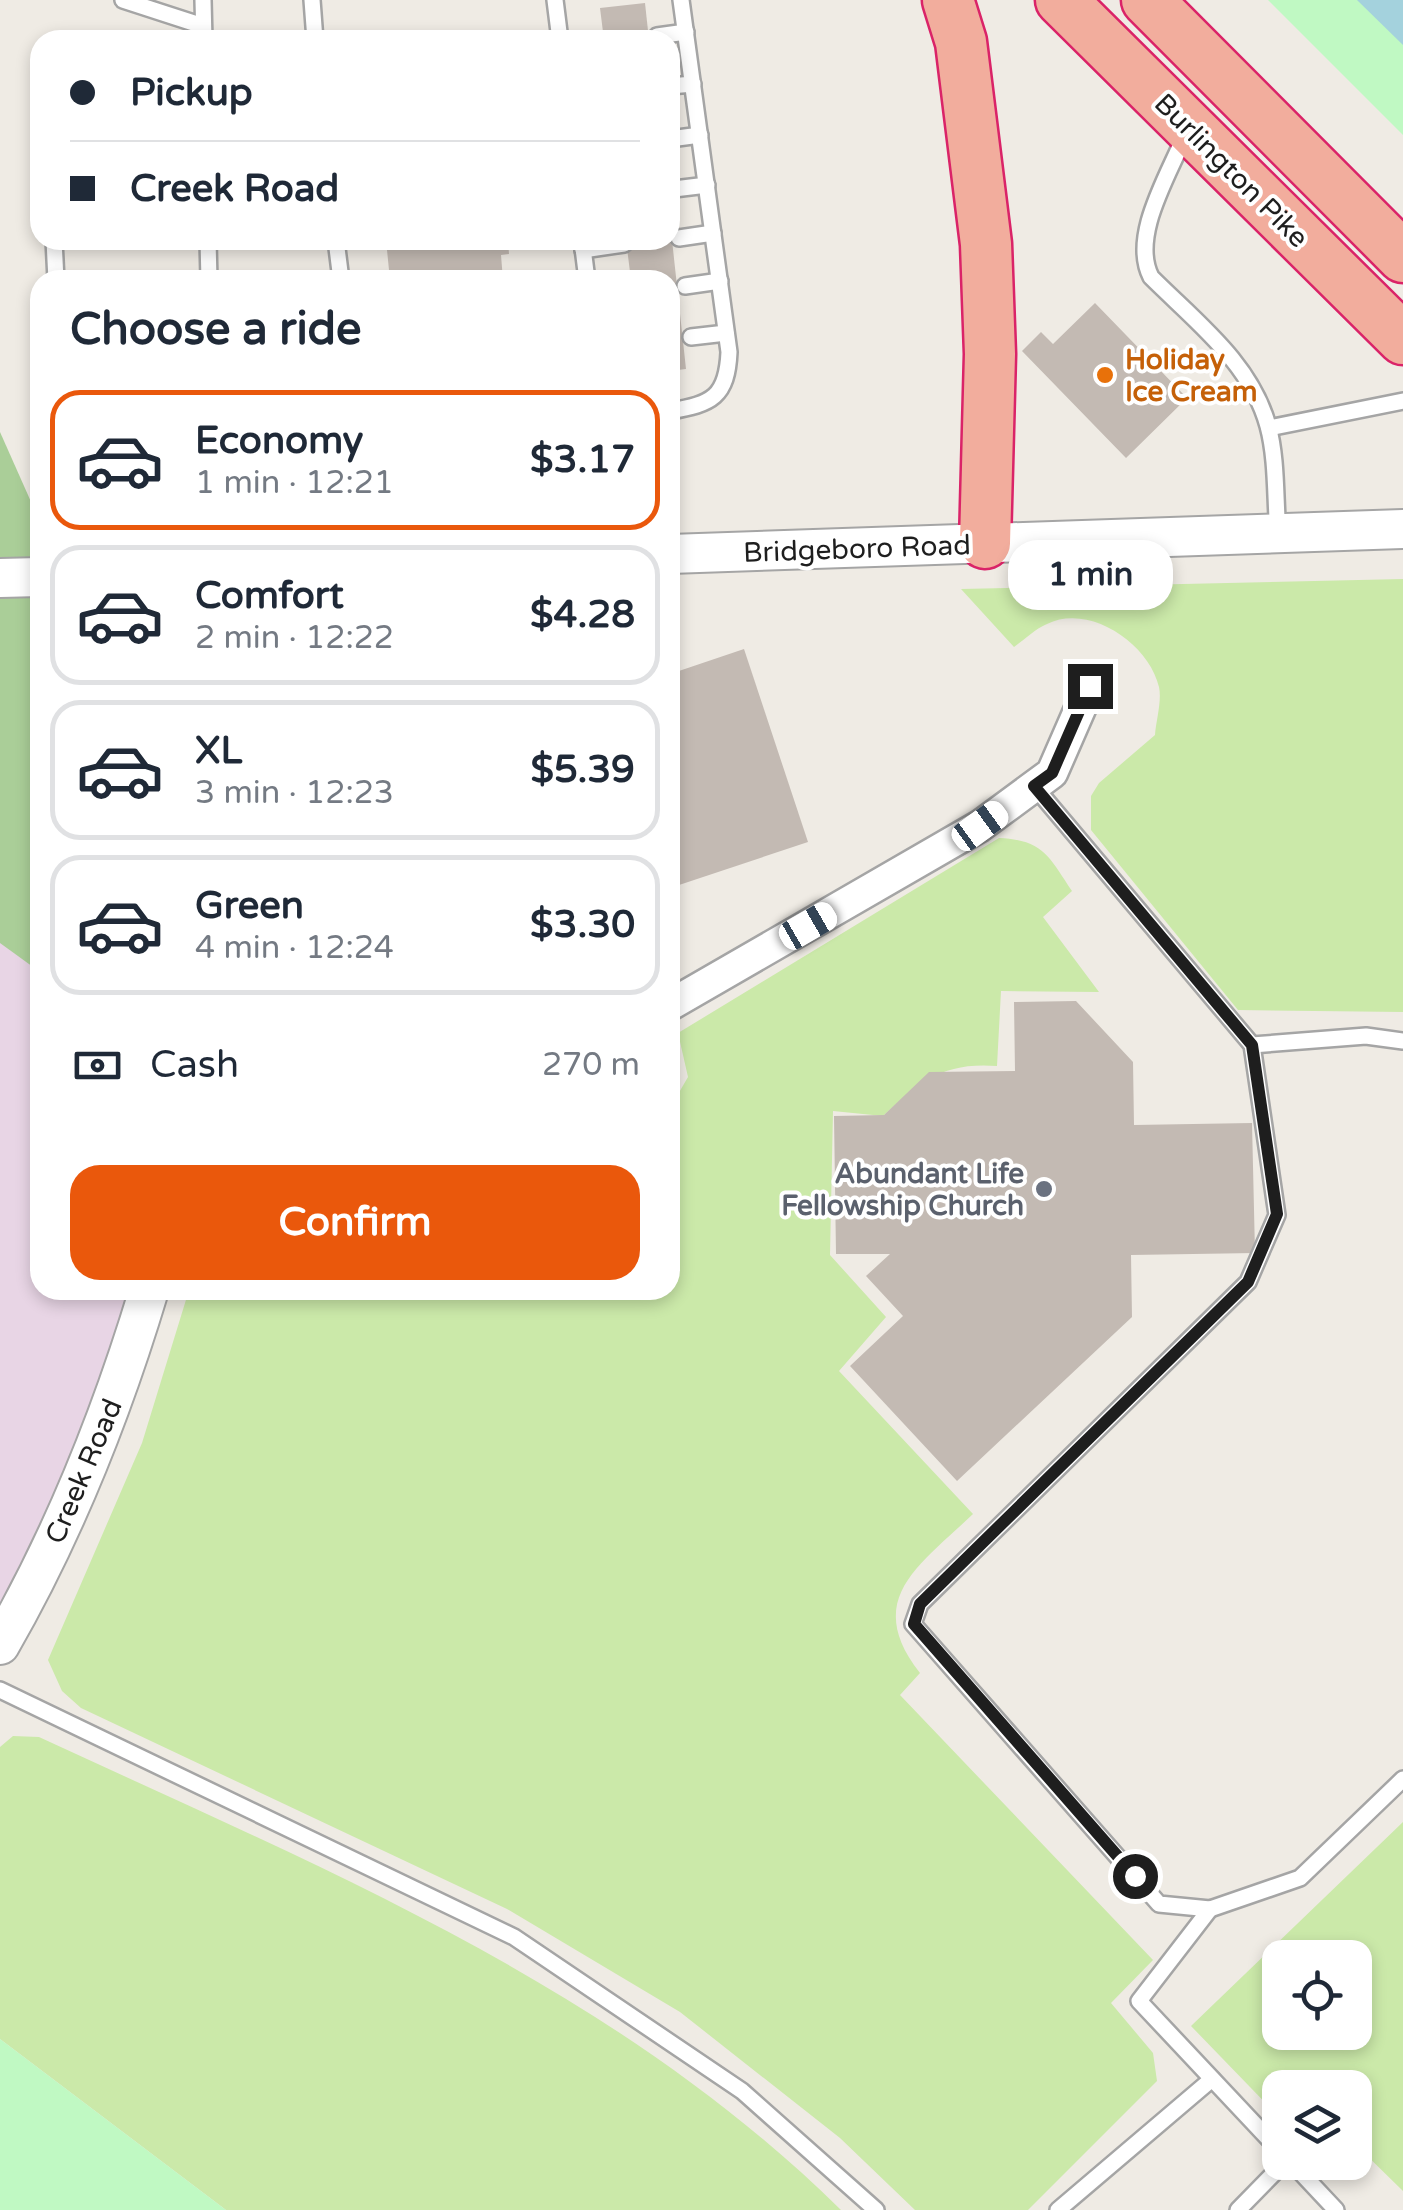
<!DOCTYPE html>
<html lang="en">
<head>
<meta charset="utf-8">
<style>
	body { margin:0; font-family:"Varela Round",sans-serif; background:#f2f2f3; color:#1f2937; height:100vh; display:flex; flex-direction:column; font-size:38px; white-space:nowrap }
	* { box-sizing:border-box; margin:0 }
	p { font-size:32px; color:#747a83 }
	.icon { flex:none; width:55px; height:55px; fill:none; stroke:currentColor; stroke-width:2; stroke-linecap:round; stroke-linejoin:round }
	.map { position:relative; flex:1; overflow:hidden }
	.sheet { position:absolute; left:30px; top:270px; width:650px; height:1030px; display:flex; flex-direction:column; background:#fff; border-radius:30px; box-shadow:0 5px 15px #0003 }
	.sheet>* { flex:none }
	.banner { position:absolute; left:30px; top:30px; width:650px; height:220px; border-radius:30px; box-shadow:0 5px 15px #0003; display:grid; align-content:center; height:220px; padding:0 40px; background:#fff }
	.tools { position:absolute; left:1262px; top:1940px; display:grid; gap:20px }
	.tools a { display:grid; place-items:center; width:110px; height:110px; border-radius:20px; background:#fff; box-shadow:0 5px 15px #0003; font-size:50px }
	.end { position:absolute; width:45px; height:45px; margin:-22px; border:12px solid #1e1e1e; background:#fff; box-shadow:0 0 0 5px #fff }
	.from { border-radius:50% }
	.bubble { position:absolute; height:70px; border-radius:30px; background:#fff; box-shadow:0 5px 15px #0003; font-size:32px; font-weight:700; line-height:70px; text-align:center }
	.car { position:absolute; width:30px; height:60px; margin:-30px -15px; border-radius:12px; box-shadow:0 0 8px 2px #0007; background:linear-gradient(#fff 24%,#345 0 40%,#fff 0 76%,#345 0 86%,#fff 0) }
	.banner b { display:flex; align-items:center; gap:35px; height:95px; font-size:38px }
	.banner b+b { border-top:2px solid #e0e1e3 }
	.banner i { width:25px; height:25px; background:#1f2937 }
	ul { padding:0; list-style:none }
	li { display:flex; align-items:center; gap:30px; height:140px; margin:0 20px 15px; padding:0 20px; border:5px solid #e0e1e3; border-radius:30px }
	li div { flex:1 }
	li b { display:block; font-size:38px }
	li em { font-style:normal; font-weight:700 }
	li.current { border-color:#ea580c }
	li>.icon { width:90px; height:90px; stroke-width:1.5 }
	h2 { padding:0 40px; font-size:45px; line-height:120px }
	.pay { display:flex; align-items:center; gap:25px; height:110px; padding:0 40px; font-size:38px }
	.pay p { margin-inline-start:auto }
	.cta { display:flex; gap:20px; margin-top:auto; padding:20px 40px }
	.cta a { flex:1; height:115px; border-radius:30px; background:#ea580c; color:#fff; font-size:40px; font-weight:700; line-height:115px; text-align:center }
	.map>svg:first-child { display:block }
	.industrial { fill:#e8d5e5 }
	.grass { fill:#cbe9a9; fill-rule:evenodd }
	.forest { fill:#aace98 }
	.park { fill:#c0f9c3 }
	.water { fill:#a4d2dd }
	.building { fill:#c3bab3 }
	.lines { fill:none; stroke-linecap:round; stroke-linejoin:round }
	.service-casing { stroke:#a5a5a5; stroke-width:20 }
	.minor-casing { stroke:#a5a5a5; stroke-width:35 }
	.tertiary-casing { stroke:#a5a5a5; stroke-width:42 }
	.trunk-casing { stroke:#da2368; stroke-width:55 }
	.service { stroke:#fff; stroke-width:15 }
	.minor { stroke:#fff; stroke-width:30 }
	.tertiary { stroke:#fff; stroke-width:38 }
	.trunk { stroke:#f2ad9d; stroke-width:50 }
	.route { stroke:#1e1e1e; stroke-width:12 }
	.food-dot { fill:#e8710a; stroke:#fff; stroke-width:4 }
	.worship-dot { fill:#6b7280; stroke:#fff; stroke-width:4 }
	.labels { text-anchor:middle; stroke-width:8; stroke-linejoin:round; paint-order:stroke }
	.street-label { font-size:28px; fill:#1e1e1e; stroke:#fff }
	.food-label { font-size:28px; font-weight:bold; fill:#c56008; stroke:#fff; text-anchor:start }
	.worship-label { font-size:28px; font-weight:bold; fill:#5b616d; stroke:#fff; text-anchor:end }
</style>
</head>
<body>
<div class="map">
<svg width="1403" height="2210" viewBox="0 0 1403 2210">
	<rect width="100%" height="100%" fill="#efebe4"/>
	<path class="industrial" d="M40,575V1290H146L0,1636V577Z"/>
	<g class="grass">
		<path d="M1403,579V1012L1238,1010L1091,830V796L1099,783L1155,735C1156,721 1162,701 1159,687C1149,644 1090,603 1047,624C1035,629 1024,640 1014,647L961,589Z"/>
		<path d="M999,838C1044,840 1049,857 1072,891L1043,917L1099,992L1001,991L997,1066C943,1062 921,1081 883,1116L833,1111L830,1255L886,1317L839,1371L973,1514C920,1565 862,1599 920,1673L900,1695L1153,1960L1111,2003L1153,2053L1157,2081L1028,2210H915L840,2138L680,2012L507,1909L81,1708L62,1691L48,1660L142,1443L189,1290H670V1108L688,1077L678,1033Z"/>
		<path d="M13,1736L39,1737C326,1870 612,1985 841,2210H226L0,2039V1747Z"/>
		<path d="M1403,1822V2191L1355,2144V2088H1280V2118L1191,2026ZM1280,1958H1355V2032H1280Z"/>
	</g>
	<path class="forest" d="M0,432L40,522V972L0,943Z"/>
	<g class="park">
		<path d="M1268,0H1403V135Z"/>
		<path d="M0,2039L226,2210H0Z"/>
	</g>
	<path class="water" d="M1357,0H1403V45Z"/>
	<g class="building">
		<path d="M645,3L649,40H604L600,8Z"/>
		<path d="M386,240H508L509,254L501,255L503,280H390Z"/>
		<path d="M626,240H672L686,369L670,371V280H631Z"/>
		<path d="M1095,303L1187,398L1126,458L1022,351L1041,332L1053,344Z"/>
		<path d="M744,649L808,842L670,888V674Z"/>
		<path d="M1076,1001L1133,1062L1134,1125L1252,1123L1255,1253L1131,1255L1132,1317L957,1481L850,1366L903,1316L866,1276L890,1254H836L834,1116L884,1115L929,1072L1015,1071L1014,1002Z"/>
	</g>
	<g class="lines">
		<defs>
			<g id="service">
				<path d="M123,0L203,26"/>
				<path d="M203,0L204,40"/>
				<path d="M312,0L315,40"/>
				<path d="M555,0L560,40"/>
				<path d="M657,36L686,32"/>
				<path d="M670,86L693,84"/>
				<path d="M1185,135C1169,175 1130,236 1151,277C1196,322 1251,363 1268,426C1277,459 1275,499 1278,533"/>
				<path d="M670,139L700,135"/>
				<path d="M674,189L707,185"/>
				<path d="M679,238L713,233"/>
				<path d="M54,240L56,280"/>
				<path d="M208,240L209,280"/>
				<path d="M336,240L341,280"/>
				<path d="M582,240L587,280"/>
				<path d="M583,250L624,244"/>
				<path d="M685,286L720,281"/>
				<path d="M691,337L726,333"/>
				<path d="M670,411C712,404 727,397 729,352L681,0"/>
				<path d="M1269,428L1403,401"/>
				<path d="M1034,786L1252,1045L1277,1215L1248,1282L920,1604L913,1624L1159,1904L1210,1909L1300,1878L1403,1779"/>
				<path d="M1252,1045L1366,1036L1403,1041"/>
				<path d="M0,1690L514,1937L742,2091L876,2210"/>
				<path d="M1210,1909L1139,2001L1280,2151"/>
				<path d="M1291,2162L1336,2210"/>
				<path d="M1058,2210L1212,2079"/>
				<path d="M1238,2210L1285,2162"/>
			</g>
			<path id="minor" d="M670,1005L980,826L1052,773L1090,686"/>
			<g id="tertiary">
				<path d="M670,554L1403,529"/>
				<path d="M0,578L40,577"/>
				<path d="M0,1645C64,1534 112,1413 149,1290"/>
			</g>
			<g id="trunk">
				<path d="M948,0L961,42L986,244L990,354L985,543"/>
				<path d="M1061,0L1403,339"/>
				<path d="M1147,0L1403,257"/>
			</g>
		</defs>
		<use href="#service" class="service-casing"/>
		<use href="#minor" class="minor-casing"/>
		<use href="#tertiary" class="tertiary-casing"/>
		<use href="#trunk" class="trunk-casing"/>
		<use href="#service" class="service"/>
		<use href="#minor" class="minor"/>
		<use href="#tertiary" class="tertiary"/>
		<use href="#trunk" class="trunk"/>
	</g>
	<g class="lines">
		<path class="route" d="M1090,686L1052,773L1034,786L1252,1045L1277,1214L1248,1282L920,1604L914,1624L1135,1876"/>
	</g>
	<circle class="food-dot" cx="1105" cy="375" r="10"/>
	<circle class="worship-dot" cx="1044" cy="1189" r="10"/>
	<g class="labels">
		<g class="street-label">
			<text transform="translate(1232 170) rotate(45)" y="10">Burlington Pike</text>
			<text transform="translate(857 548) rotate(-2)" y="10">Bridgeboro Road</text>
			<text transform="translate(83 1471) rotate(-67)" y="10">Creek Road</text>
		</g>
		<g class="food-label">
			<text x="1125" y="369">Holiday<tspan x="1125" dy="32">Ice Cream</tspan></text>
		</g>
		<g class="worship-label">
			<text x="1024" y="1183">Abundant Life<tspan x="1024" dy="32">Fellowship Church</tspan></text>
		</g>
	</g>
</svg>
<div class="tools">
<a><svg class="icon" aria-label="locate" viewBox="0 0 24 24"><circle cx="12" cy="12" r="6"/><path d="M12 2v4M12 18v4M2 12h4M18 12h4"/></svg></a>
<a><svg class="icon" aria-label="layers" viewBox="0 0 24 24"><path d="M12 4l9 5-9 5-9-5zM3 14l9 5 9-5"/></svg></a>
</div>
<i class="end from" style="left:1135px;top:1876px"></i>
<i class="end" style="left:1090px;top:686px"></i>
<div class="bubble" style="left:1008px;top:540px;width:165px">1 min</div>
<i class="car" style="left:980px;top:826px;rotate:54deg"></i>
<i class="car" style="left:808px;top:926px;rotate:60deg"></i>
<div class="banner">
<b><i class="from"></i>Pickup</b>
<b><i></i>Creek Road</b>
</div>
<section class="sheet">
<h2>Choose a ride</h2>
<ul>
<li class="current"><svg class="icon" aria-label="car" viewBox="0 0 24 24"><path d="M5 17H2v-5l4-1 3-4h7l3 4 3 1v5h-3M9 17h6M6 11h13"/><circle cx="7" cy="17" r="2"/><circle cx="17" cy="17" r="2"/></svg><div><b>Economy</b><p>1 min · 12:21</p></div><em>$3.17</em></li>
<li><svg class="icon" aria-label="car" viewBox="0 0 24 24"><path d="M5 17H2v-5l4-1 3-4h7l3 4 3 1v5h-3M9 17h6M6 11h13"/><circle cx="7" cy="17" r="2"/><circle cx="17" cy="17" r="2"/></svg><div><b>Comfort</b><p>2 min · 12:22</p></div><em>$4.28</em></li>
<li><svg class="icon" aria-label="car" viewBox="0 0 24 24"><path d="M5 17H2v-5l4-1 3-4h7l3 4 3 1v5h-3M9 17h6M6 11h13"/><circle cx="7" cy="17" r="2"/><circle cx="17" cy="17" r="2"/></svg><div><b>XL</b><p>3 min · 12:23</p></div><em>$5.39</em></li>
<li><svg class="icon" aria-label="car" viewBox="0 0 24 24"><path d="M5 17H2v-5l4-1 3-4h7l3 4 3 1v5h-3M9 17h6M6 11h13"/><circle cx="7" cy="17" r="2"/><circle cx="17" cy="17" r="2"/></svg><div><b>Green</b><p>4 min · 12:24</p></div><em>$3.30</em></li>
</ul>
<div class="pay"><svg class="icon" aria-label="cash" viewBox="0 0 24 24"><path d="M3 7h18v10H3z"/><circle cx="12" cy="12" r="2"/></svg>Cash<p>270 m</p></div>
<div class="cta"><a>Confirm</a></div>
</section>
</div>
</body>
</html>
